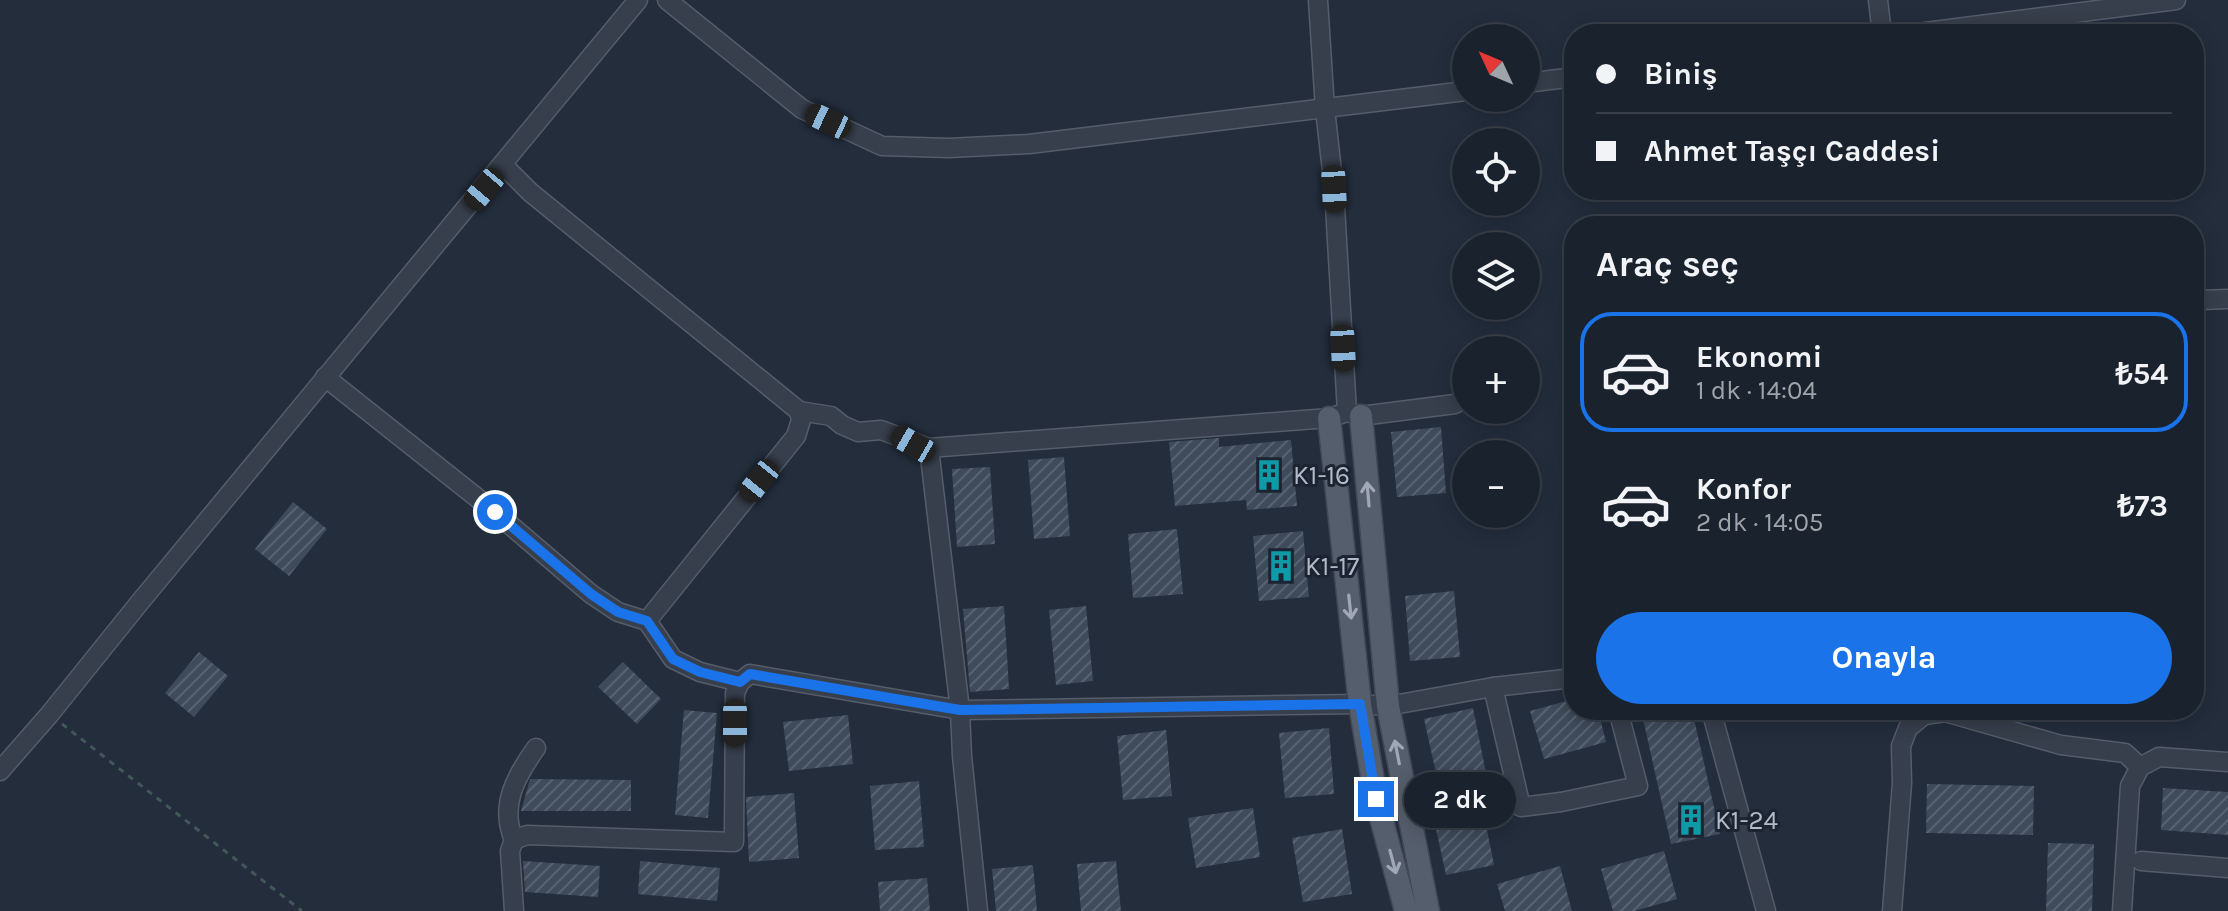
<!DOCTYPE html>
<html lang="tr">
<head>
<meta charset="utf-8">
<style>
	body { margin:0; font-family:Karla,sans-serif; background:#272f39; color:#f1f3f6; height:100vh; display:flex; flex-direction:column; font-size:30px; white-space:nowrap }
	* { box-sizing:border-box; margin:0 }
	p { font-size:26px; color:#9fa4aa }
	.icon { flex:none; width:44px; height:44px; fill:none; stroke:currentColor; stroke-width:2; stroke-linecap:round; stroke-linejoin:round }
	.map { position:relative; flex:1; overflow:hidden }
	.side { position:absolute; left:1564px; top:216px; width:640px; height:504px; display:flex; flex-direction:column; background:#1a222d; border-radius:32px; box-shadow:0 4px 20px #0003,0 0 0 2px #383f49 }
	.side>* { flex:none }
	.top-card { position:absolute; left:1564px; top:24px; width:640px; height:176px; border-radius:32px; box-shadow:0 4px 20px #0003,0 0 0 2px #383f49; display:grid; align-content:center; height:176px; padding:0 32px; background:#1a222d }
	.needle { width:52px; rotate:314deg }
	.controls { position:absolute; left:1452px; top:24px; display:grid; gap:16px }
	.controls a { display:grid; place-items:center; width:88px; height:88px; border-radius:50%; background:#1a222d; box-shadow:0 4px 20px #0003,0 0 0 2px #383f49; font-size:40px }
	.end { position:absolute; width:36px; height:36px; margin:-18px; border:10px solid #1a73e8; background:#fff; box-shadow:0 0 0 4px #fff }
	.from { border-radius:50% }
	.bubble { position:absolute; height:56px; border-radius:28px; background:#1a222d; box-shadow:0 4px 20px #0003,0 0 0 2px #383f49; font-size:26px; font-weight:700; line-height:56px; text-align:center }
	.car { position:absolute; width:24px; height:48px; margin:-24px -12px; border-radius:10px; box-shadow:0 0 6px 2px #0007; background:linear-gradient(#222 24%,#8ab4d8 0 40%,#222 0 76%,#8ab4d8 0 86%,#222 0) }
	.top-card b { display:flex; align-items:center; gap:28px; height:76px; font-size:30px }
	.top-card b+b { border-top:2px solid #383f49 }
	.top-card i { width:20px; height:20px; background:#f1f3f6 }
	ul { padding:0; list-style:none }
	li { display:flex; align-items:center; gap:24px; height:120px; margin:0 16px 12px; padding:0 16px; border:4px solid transparent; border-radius:32px }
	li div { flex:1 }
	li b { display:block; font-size:30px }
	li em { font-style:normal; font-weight:700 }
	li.selected { border-color:#1a73e8 }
	li>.icon { width:72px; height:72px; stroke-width:1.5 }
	h2 { padding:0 32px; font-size:36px; line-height:96px }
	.cta { display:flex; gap:16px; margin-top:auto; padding:16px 32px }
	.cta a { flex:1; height:92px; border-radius:48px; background:#1a73e8; color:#fff; font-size:32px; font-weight:700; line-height:92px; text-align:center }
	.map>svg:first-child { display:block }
	.building { fill:url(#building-hatch) }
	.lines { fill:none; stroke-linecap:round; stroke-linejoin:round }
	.minor-casing { stroke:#555d6a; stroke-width:21 }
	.major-casing { stroke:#404855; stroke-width:25 }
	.path { stroke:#43575a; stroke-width:3; stroke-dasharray:6 6; stroke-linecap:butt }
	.minor { stroke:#373f4c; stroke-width:18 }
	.major { stroke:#555e6c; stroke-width:22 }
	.oneway { stroke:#a0a8b6 }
	.route { stroke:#1a73e8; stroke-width:10 }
	.labels { text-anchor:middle; stroke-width:6; stroke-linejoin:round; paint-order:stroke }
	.poi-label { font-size:26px; fill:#b3bac8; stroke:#1c2431; text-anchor:start }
</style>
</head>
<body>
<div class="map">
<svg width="2228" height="911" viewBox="0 0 2228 911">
	<defs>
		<pattern id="building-hatch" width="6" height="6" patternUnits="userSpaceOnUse" patternTransform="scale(2)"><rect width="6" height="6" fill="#3f4b5b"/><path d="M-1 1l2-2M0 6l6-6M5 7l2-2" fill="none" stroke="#586371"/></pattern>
	</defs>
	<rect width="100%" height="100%" fill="#232d3c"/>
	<g class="building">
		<path d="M1441,427L1446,493L1397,497L1391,432Z"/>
		<path d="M1219,438V447L1291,440L1297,506L1247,510L1246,500L1175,506L1169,442Z"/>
		<path d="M1064,457L1070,536L1034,539L1028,460Z"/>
		<path d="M990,467L995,544L957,547L952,469Z"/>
		<path d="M293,502L327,529L289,576L255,549Z"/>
		<path d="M1177,529L1183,594L1133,598L1128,534Z"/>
		<path d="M1303,531L1309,597L1259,601L1253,536Z"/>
		<path d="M1454,591L1460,657L1410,661L1405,596Z"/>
		<path d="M1004,606L1009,689L970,692L963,609Z"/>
		<path d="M1086,606L1093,681L1056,685L1049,610Z"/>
		<path d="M199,652L228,676L194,717L165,693Z"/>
		<path d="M623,662L661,699L637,724L598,687Z"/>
		<path d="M1574,699V710H1598L1606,742L1544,759L1530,711Z"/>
		<path d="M1473,708L1486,773L1438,782L1424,719Z"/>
		<path d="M684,710L717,713L708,818L675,815Z"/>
		<path d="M1641,710H1692L1720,834L1671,844Z"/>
		<path d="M848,715L853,764L789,771L783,722Z"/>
		<path d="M1329,728L1334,794L1285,798L1279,733Z"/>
		<path d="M1166,730L1172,796L1123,800L1117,736Z"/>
		<path d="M530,779L631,780V811H521Z"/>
		<path d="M919,781L924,847L875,850L870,786Z"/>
		<path d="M1927,784L2034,786L2033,835L1926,833Z"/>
		<path d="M2163,788L2228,792V835L2161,830Z"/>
		<path d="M794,793L799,858L749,862L746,797Z"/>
		<path d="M1481,800L1494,865L1446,875L1432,811Z"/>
		<path d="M1253,808L1260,857L1196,868L1188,818Z"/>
		<path d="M1342,829L1352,894L1303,902L1292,838Z"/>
		<path d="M2048,843L2094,844L2092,911H2046Z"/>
		<path d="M1664,851L1677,899L1634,911H1613L1601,869Z"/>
		<path d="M523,861L600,866L598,897L525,892Z"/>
		<path d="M640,861L720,868L717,901L638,894Z"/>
		<path d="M1116,861L1121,911H1081L1077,864Z"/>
		<path d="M1033,865L1037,911H996L992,869Z"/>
		<path d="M1560,866L1572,911H1505L1497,884Z"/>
		<path d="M927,878L930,911H880L878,882Z"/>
	</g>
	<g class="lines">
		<defs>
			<g id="minor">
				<path d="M667,0L802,109L882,146L949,148L1029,144L1466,91"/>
				<path d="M1318,0L1325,109L1334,189L1347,412"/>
				<path d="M1878,0L1882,34"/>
				<path d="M1910,34L2176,0"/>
				<path d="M1526,83L1574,77"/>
				<path d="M504,166L530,192L799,411L801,420L796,436L647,621"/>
				<path d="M2201,300L2228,299"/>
				<path d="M325,377L495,512L591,594L618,612L647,621L673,659L700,672L740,682"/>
				<path d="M799,411L831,416L842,425L858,432L881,430L929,448L1329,418L1347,412L1361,416L1455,404"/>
				<path d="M929,448L960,710L962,756L978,911"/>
				<path d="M1493,687L1521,807L1561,802L1638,786L1618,710"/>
				<path d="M1711,710L1766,911"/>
				<path d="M0,771L49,715L140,602L638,0"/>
				<path d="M514,840C499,806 516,776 536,748"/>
				<path d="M2141,861L2228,868"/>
				<path d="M514,911L510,851L514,840L527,835L734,842L735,693L740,682L750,674L960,710L1360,704L1388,706L1493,687L1574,678"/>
				<path d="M1892,911L1902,783L1901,746L1908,728L1924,715L1945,712L2061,745L2125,753L2140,767"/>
				<path d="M2122,911L2130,786L2140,767L2159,757L2228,762"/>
			</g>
			<g id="major">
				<path d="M1361,416L1388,706L1428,911"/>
				<path d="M1329,418L1360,704L1376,799L1406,911"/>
			</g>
		</defs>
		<use href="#minor" class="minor-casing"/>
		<use href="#major" class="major-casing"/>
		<path class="path" d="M62,724L302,911"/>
		<use href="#minor" class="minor"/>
		<use href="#major" class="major"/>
	</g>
	<defs><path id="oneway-shaft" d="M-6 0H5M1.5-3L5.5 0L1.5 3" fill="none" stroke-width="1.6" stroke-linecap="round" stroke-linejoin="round" transform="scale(2)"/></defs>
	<g class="oneway">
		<use href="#oneway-shaft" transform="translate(1368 494) rotate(-95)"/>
		<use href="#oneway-shaft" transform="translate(1350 607) rotate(84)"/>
		<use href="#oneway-shaft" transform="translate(1397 752) rotate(-101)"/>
		<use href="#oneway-shaft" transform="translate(1393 862) rotate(75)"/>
	</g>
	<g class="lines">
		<path class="route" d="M495,512L591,594L618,612L647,621L673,659L700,672L740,682L750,674L960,710L1360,704L1376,799"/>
	</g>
	<defs>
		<symbol id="building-bare" viewBox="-9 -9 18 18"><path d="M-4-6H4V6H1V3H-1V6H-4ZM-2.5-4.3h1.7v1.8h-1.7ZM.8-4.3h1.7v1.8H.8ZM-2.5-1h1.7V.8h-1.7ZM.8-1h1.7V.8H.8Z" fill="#0f9aa8" stroke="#1c2431" stroke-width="2.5" paint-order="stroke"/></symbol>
	</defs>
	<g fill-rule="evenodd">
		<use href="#building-bare" x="1247" y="453" width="44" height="44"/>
		<use href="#building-bare" x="1259" y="544" width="44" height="44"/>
		<use href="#building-bare" x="1669" y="798" width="44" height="44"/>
	</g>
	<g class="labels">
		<g class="poi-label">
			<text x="1293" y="484">K1-16</text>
			<text x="1305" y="575">K1-17</text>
			<text x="1715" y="829">K1-24</text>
		</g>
	</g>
</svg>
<div class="controls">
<a><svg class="needle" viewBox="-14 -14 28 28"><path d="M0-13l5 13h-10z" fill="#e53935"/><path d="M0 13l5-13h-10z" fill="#9fa4aa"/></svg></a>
<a><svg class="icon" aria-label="locate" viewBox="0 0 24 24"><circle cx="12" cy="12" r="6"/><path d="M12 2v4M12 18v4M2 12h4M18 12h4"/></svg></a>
<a><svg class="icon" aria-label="layers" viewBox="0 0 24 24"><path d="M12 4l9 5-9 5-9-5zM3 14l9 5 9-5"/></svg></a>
<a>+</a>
<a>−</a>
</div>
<i class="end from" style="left:495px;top:512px"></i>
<i class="end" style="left:1376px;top:799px"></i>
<div class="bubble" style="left:1404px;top:772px;width:112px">2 dk</div>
<i class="car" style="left:828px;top:121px;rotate:295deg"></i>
<i class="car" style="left:484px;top:189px;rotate:220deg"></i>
<i class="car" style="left:1334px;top:189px;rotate:177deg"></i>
<i class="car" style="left:1343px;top:348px;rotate:177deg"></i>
<i class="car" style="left:913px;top:444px;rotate:300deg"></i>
<i class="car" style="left:759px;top:481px;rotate:219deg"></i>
<i class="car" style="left:735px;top:723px;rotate:180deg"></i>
<div class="top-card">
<b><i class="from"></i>Biniş</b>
<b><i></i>Ahmet Taşçı Caddesi</b>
</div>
<section class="side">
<h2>Araç seç</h2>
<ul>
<li class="selected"><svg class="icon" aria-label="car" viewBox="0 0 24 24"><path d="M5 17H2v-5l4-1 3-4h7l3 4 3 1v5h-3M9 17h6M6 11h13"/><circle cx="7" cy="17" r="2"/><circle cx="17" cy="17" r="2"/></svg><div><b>Ekonomi</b><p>1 dk · 14:04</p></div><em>₺54</em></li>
<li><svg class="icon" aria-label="car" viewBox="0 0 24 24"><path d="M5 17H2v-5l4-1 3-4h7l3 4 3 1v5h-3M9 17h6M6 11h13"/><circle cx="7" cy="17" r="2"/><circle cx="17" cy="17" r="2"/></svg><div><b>Konfor</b><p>2 dk · 14:05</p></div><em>₺73</em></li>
</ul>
<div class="cta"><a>Onayla</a></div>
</section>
</div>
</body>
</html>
